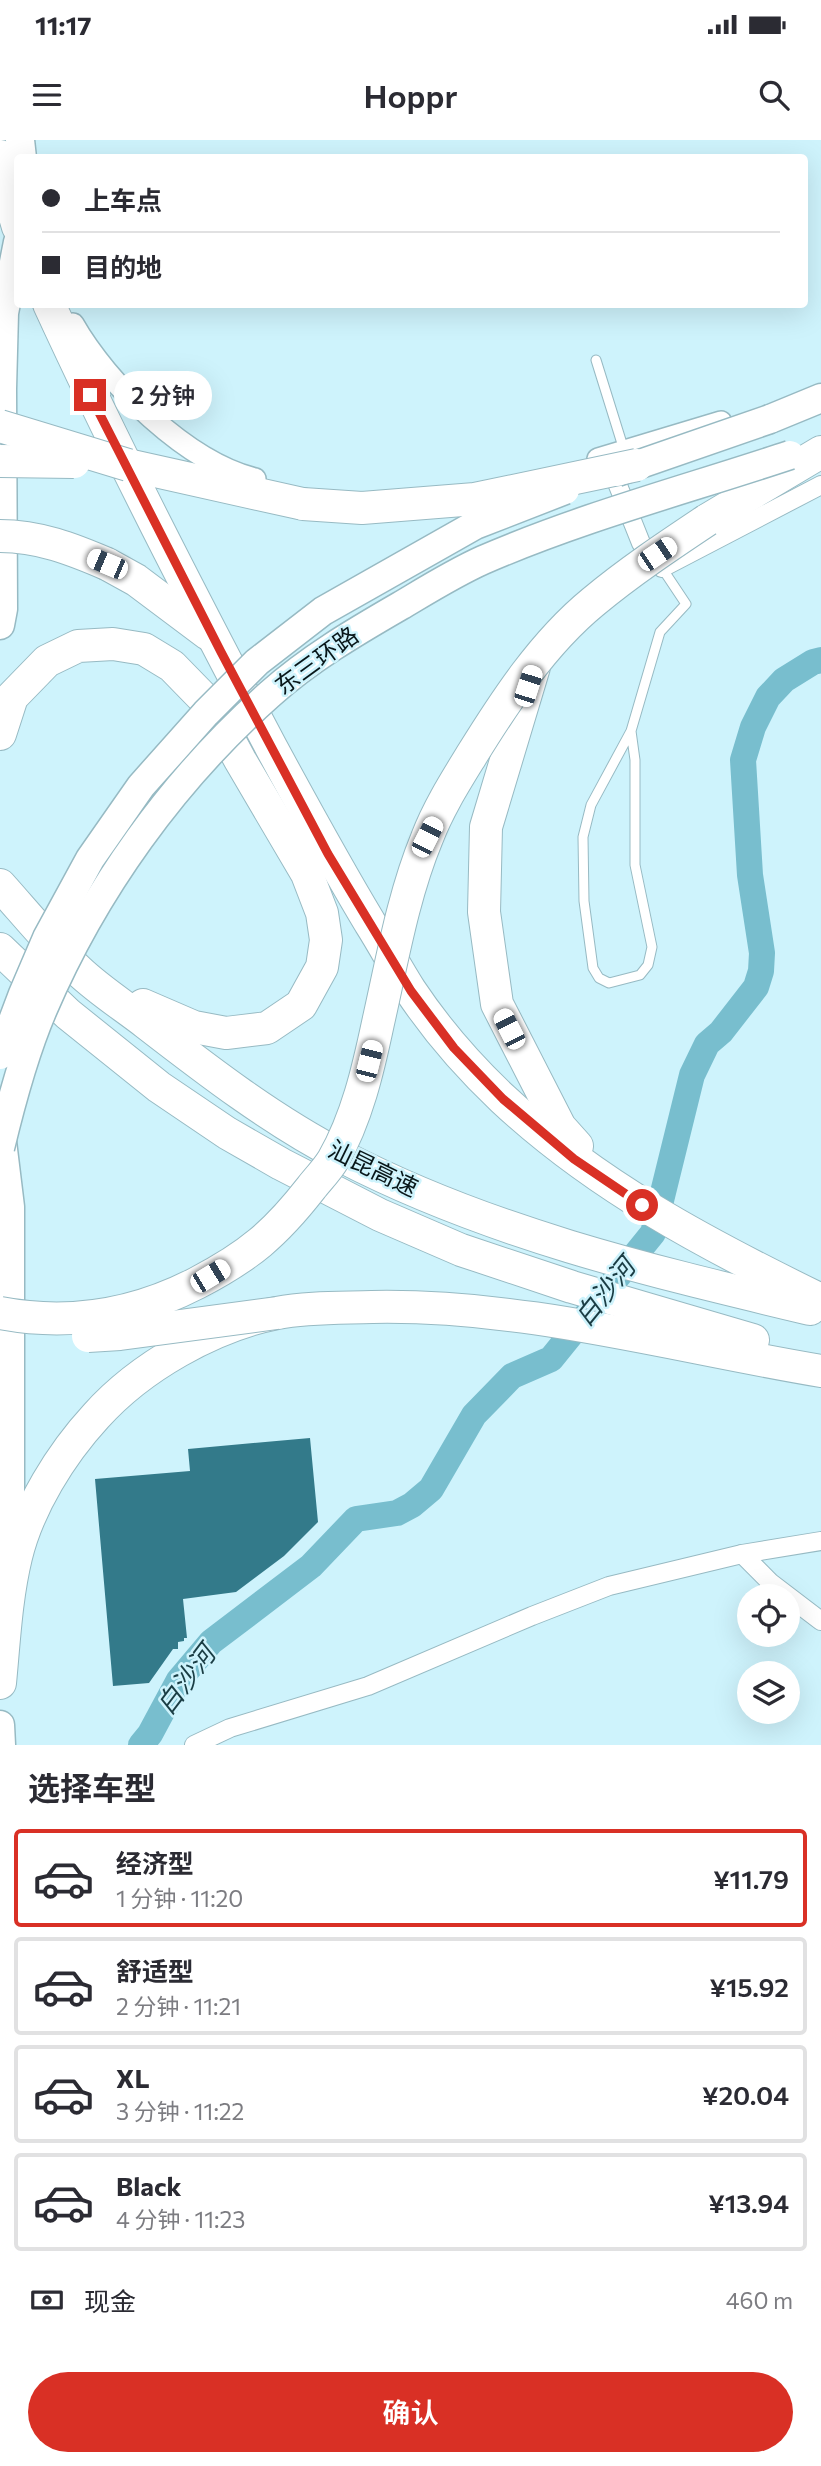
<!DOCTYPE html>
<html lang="zh">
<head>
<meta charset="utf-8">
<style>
	body { margin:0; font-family:Commissioner,"Noto Sans SC",sans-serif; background:#f7f7f7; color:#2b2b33; height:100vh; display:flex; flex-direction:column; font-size:26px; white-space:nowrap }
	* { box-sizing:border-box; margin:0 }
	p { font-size:23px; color:#7c7c81 }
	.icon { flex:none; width:38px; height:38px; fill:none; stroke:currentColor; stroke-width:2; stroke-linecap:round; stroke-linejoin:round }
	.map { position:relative; height:1605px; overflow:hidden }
	.panel { display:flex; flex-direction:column; background:#fff; flex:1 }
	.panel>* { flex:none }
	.banner { position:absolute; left:14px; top:14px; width:794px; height:154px; border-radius:7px; box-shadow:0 7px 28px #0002; display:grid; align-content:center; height:154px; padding:0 28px; background:#fff }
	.controls { position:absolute; left:737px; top:1444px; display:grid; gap:14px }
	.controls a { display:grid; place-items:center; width:63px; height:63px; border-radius:50%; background:#fff; box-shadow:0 7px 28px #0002; font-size:35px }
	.end { position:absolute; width:32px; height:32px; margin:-16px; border:9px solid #d93025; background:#fff; box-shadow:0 0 0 4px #fff }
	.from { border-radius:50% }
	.bubble { position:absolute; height:49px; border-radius:24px; background:#fff; box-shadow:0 7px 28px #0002; font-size:23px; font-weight:600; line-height:49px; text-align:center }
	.car { position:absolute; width:21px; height:42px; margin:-21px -10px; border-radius:9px; box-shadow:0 0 5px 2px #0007; background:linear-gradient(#fff 24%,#345 0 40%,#fff 0 76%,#345 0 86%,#fff 0) }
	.banner b { display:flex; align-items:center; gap:24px; height:66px; font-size:26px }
	.banner b+b { border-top:2px solid #e1e1e2 }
	.banner i { width:18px; height:18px; background:#2b2b33 }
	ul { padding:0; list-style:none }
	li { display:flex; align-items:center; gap:21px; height:98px; margin:0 14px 10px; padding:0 14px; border:4px solid #e1e1e2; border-radius:7px }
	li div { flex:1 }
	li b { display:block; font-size:26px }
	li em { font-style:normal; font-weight:600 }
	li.selected { border-color:#d93025 }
	li>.icon { width:63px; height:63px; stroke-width:1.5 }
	h2 { padding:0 28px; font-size:32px; line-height:84px }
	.pay { display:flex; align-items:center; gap:18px; height:77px; padding:0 28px; font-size:26px }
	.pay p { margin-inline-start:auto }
	.cta { display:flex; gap:14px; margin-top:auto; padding:14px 28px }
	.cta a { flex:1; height:80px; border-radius:42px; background:#d93025; color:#fff; font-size:28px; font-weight:600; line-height:80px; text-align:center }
	.status { display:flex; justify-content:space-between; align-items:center; height:49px; padding:0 35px; background:#fff; direction:ltr }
	.status svg { height:19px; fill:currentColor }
	header { display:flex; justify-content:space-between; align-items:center; height:91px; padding:0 28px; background:#fff; font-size:32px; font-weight:600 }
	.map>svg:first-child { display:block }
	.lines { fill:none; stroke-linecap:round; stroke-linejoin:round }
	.river { stroke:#78bece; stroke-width:26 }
	.building { fill:#337a8a }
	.service-casing { stroke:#97bac3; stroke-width:11 }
	.minor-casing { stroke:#97bac3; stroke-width:20 }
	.tertiary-casing { stroke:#97bac3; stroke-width:24 }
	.trunk-casing { stroke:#97bac3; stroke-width:31 }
	.motorway-casing { stroke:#97bac3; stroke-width:34 }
	.service { stroke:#fff; stroke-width:9 }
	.minor { stroke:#fff; stroke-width:18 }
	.tertiary { stroke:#fff; stroke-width:21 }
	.trunk { stroke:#fff; stroke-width:28 }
	.motorway { stroke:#fff; stroke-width:32 }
	.trunk-bridge-casing { stroke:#97bac3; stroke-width:31; stroke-linecap:butt }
	.motorway-bridge-casing { stroke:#97bac3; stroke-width:34; stroke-linecap:butt }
	.trunk-bridge { stroke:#fff; stroke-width:28 }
	.motorway-bridge { stroke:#fff; stroke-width:32 }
	.route { stroke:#d93025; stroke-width:9 }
	.labels { text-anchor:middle; stroke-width:5; stroke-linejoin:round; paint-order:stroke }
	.street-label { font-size:24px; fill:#081619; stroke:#cef3fc }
	.water-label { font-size:26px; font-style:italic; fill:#1a3d44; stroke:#cef3fc }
</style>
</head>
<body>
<div class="status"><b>11:17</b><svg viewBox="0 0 49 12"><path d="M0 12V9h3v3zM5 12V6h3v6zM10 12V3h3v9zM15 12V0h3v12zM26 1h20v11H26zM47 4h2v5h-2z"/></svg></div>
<header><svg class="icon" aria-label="menu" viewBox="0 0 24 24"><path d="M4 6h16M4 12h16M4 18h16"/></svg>Hoppr<svg class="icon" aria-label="search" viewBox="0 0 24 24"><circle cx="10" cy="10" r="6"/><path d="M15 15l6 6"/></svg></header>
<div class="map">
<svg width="821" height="1605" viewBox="0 0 821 1605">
	<rect width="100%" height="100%" fill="#cef3fc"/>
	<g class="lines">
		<path class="river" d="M141,1605L150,1594L179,1540L211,1502L311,1426L356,1379L397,1373L412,1365L431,1349L474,1275L512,1236L551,1219L653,1093L692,935L707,904L721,892L756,847L761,831L762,813L750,735L743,620L753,587L768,557L784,540L813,522L821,520"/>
	</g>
	<path class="building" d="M310,1298L318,1382L284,1416L236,1452L183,1459L187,1498H184V1501L178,1502V1509H173L149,1543L113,1546L95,1339L190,1331L188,1309Z"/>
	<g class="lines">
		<defs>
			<g id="service">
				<path d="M596,220L624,310"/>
				<path d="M631,591L635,620V725L652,807L648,825L640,835L609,843L599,838L593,828L584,761L583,697L591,665L631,591L660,492L686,464L662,428"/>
			</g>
			<g id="minor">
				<path d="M609,323L641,403L662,428L821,345"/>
				<path d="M742,1414L771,1443L821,1481"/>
				<path d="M194,1605L230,1588L368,1546L532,1476L609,1446L742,1414L821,1401"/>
			</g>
			<g id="tertiary">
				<path d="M73,184C107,244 187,322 255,339"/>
				<path d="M598,319L721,282"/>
			</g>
			<g id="trunk">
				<path d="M20,0L22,18"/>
				<path d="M770,279L821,258"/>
				<path d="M0,485L3,469L2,249L4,173L18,102"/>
				<path d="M0,985L10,1067V1360L0,1409"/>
				<path d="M0,1585L1,1605"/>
			</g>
			<g id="motorway">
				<path d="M0,16L7,50L18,87"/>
				<path d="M49,164C118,314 194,461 271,607C303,666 335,725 370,783C384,805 396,828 410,850C436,889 469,927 503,959C596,1046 708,1105 821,1160"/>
				<path d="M128,325L303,364"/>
				<path d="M707,380L821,312"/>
				<path d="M107,424L136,440L208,494"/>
				<path d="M534,527L486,687L484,772L497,864L560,987L577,1006"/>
				<path d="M0,594L12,557L47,521L78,506L113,504L144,509L172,526L211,566L240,620L307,734L322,773L326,800L322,827L301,865L267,888L226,893L194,887L143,865"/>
				<path d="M0,745C26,774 50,804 79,831C99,850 124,866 146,883C208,931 273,981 343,1017C490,1093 651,1131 810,1169"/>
				<path d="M0,809L68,874L159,947L227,993L281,1024L380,1075L461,1110L572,1147L753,1200"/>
				<path d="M0,1543C4,1502 6,1458 16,1417C28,1367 61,1314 96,1276C140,1227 212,1186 277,1173C307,1167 341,1168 372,1167C525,1164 671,1206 821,1231"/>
			</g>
		</defs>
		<use href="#service" class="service-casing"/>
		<use href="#minor" class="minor-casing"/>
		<use href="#tertiary" class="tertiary-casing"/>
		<use href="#trunk" class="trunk-casing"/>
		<use href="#motorway" class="motorway-casing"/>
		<use href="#service" class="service"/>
		<use href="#minor" class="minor"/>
		<use href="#tertiary" class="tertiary"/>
		<use href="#trunk" class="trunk"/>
		<use href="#motorway" class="motorway"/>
		<defs>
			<g id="trunk-bridge">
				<path d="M617,332L770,279"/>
				<path d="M0,915L23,854L47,798L90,719L141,646L206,573L257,522L323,471L475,385L565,350"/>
				<path d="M0,1008C11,962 24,913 43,869C94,750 173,640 270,554C309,519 355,492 400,466C427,450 454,433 483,420C582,377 688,349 790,315"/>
			</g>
			<g id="motorway-bridge">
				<path d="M0,286L128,325"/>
				<path d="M0,321L74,322"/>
				<path d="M303,364L362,368L475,359L637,325"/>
				<path d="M0,396C39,396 72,409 107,424"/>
				<path d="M0,1173C68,1186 135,1175 197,1143C249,1116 275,1094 311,1048C318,1039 327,1030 333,1020C357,978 368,930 378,883C392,821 403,756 427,698C438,669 455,642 471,616C505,561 543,503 593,462C629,432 668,406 707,380"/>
				<path d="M88,1196L120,1194L277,1173"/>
			</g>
		</defs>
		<use href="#trunk-bridge" class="trunk-bridge-casing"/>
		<use href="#motorway-bridge" class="motorway-bridge-casing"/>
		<use href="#trunk-bridge" class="trunk-bridge"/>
		<use href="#motorway-bridge" class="motorway-bridge"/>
	</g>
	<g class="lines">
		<path class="route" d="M90,255L221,512L328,714L411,851L454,908L503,959L574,1019L642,1065"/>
	</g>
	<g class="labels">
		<g class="street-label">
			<text transform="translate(317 521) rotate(-36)" y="8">东三环路</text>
			<text transform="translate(373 1029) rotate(26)" y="8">汕昆高速</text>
		</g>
		<g class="water-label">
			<text transform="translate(605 1152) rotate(-51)" y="9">白沙河</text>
			<text transform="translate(186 1540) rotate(-53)" y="9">白沙河</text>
		</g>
	</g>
</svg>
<div class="controls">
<a><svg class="icon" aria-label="locate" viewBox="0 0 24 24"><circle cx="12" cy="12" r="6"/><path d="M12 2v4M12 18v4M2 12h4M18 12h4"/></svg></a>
<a><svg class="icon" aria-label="layers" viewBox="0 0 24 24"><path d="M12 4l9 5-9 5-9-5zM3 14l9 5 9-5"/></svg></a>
</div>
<i class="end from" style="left:642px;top:1065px"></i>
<i class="end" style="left:90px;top:255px"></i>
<div class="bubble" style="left:114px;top:231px;width:98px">2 分钟</div>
<i class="car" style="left:657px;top:414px;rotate:56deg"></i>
<i class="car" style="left:107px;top:424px;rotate:293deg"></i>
<i class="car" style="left:528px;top:546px;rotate:18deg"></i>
<i class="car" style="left:427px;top:697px;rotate:27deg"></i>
<i class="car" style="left:509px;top:889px;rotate:333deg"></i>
<i class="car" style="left:369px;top:921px;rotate:14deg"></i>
<i class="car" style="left:210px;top:1136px;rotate:59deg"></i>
<div class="banner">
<b><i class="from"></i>上车点</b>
<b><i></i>目的地</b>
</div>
</div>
<section class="panel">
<h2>选择车型</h2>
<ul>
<li class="selected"><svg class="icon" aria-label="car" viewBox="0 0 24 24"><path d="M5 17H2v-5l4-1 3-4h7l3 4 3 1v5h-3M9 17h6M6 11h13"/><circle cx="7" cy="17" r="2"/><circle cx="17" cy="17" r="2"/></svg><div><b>经济型</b><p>1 分钟 · 11:20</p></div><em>¥11.79</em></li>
<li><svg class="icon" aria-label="car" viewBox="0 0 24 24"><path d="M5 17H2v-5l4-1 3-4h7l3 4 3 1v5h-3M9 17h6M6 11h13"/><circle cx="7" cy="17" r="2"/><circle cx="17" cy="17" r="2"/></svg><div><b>舒适型</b><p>2 分钟 · 11:21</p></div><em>¥15.92</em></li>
<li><svg class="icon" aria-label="car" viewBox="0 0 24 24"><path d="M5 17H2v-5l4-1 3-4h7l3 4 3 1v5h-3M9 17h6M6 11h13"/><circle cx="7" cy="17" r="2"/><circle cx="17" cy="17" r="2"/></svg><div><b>XL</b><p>3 分钟 · 11:22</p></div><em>¥20.04</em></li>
<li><svg class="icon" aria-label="car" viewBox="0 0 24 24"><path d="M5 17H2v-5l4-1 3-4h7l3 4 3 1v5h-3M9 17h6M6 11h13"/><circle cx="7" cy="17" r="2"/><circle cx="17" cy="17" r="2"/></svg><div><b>Black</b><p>4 分钟 · 11:23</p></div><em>¥13.94</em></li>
</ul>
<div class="pay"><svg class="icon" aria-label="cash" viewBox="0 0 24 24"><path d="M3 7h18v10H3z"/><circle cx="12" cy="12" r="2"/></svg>现金<p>460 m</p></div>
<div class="cta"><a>确认</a></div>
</section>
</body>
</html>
